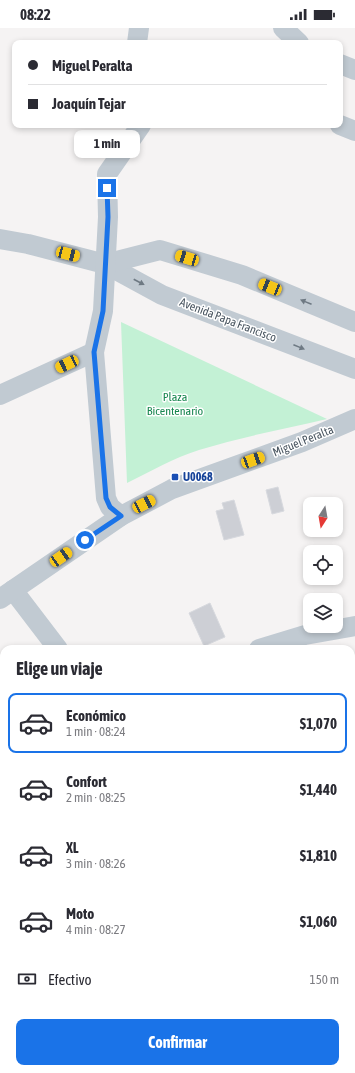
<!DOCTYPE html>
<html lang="es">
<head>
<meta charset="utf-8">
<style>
	body { margin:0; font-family:"Asap Condensed",sans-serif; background:#f2f2f3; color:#2b2b33; height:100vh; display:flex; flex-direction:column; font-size:15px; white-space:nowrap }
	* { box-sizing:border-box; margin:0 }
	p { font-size:13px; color:#7c7c81 }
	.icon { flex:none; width:22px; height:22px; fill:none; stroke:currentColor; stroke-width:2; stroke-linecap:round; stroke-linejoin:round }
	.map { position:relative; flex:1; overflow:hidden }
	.details { position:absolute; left:0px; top:617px; width:355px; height:428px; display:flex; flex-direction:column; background:#fff; border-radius:12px 12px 0 0; box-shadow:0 2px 6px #0003 }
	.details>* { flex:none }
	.top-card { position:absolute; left:12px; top:12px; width:331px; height:88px; border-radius:8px; box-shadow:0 2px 6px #0003; display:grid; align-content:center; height:88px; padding:0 16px; background:#fff }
	.needle { width:26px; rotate:191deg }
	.fabs { position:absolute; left:303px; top:469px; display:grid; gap:8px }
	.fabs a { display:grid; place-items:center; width:40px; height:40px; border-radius:8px; background:#fff; box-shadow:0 2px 6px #0003; font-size:20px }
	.end { position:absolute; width:18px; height:18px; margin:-9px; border:5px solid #1a73e8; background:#fff; box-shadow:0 0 0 2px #fff }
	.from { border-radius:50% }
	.bubble { position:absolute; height:28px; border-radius:8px; background:#fff; box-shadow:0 2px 6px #0003; font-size:13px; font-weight:700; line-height:28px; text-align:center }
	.car { position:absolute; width:12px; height:24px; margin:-12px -6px; border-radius:5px; box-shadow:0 0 3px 1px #0007; background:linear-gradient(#f5c518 24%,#345 0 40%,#f5c518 0 76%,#345 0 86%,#f5c518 0) }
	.top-card b { display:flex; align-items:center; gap:14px; height:38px; font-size:15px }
	.top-card b+b { border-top:1px solid #e1e1e2 }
	.top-card i { width:10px; height:10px; background:#2b2b33 }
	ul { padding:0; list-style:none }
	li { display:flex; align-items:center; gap:12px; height:60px; margin:0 8px 6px; padding:0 8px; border:2px solid transparent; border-radius:8px }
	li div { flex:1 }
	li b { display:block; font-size:15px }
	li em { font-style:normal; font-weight:700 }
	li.current { border-color:#1a73e8 }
	li>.icon { width:36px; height:36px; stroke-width:1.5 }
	h2 { padding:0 16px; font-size:18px; line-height:48px }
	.pay { display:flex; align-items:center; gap:10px; height:44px; padding:0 16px; font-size:15px }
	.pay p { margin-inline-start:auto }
	.cta { display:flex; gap:8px; margin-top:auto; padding:8px 16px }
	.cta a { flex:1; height:46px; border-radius:8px; background:#1a73e8; color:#fff; font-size:16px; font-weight:700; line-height:46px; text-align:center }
	.status { display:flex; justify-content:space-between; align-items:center; height:28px; padding:0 20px; background:#fff; direction:ltr }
	.status svg { height:11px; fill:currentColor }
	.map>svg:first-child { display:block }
	.green { fill:#c3f1d5 }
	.building { fill:#cdcfd5; stroke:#d7d9de }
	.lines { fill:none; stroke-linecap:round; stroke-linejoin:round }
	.minor { stroke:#c1cad2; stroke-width:20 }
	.oneway { fill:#6e7983 }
	.route { stroke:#1a73e8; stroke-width:5 }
	.transit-dot { fill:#1a4fb4; stroke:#fff; stroke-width:1.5 }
	.labels { text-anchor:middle; stroke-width:3; stroke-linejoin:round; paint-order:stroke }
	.street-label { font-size:12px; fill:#4a5661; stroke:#fff }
	.park-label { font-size:12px; fill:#17864f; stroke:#fff }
	.transit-label { font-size:12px; font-weight:bold; fill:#164399; stroke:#fff; text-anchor:start }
</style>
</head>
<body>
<div class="status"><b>08:22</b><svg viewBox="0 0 49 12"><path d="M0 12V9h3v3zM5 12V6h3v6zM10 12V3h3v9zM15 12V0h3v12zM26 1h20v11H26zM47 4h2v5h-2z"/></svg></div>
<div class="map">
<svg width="355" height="1045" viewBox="0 0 355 1045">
	<rect width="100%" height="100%" fill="#f5f3f3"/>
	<path class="green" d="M121,294L327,391C284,401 241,409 199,422C174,430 151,443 127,455Z"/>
	<g class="building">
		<path d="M278,459L284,483L272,486L266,462Z"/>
		<path d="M234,472L244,507L224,512L216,483L224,481L222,475Z"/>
		<path d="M210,575L225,609L204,618L189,585Z"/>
		<path d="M0,631L4,636L0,640Z"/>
		<path d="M355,917V944L351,946V919Z"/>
	</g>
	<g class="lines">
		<g class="minor">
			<path d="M283,0L299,15"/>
			<path d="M137,15L139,0"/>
			<path d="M340,36L355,42"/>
			<path d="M340,97L355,103"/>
			<path d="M0,211L28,216L105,236L162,267L355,341"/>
			<path d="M105,236L160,222L242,247L355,294"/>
			<path d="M0,367L94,324"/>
			<path d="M121,488L110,479L106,470L94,324L103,283L108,189L107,146L141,97"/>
			<path d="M13,562L58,621"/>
			<path d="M0,571L121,488L172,461L302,414L355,391"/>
			<path d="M259,621L305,607L355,598"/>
			<path d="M351,760L355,759"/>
			<path d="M0,772L4,770"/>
			<path d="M351,787L355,786"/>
			<path d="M351,968L355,967"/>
			<path d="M0,980L4,985"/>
			<path d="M0,1017L4,1022"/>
			<path d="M21,1041L25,1045"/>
			<path d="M54,1041L57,1045"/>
			<path d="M223,1045L228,1041"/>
		</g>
	</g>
	<defs><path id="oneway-solid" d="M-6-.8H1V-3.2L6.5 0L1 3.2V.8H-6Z"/></defs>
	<g class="oneway">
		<use href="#oneway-solid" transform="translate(139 254) rotate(28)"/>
		<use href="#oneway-solid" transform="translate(306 274) rotate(-158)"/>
		<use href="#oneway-solid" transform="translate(299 319) rotate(22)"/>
	</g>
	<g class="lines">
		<path class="route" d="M85,512L121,488L110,479L106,470L94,324L103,283L108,189L107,160"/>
	</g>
	<rect class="transit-dot" x="171" y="445" width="8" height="8" rx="2"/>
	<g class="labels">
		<g class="street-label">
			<text transform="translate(228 292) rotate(21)" y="4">Avenida Papa Francisco</text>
			<text transform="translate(303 413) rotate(-22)" y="4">Miguel Peralta</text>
		</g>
		<g class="park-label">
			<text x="175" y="373">Plaza<tspan x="175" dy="14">Bicentenario</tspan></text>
		</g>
		<g class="transit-label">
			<text x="183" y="453">U0068</text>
		</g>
	</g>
</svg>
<div class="fabs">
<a><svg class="needle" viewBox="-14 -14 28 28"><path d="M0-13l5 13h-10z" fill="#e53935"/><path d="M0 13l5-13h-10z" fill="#7c7c81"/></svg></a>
<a><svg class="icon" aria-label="locate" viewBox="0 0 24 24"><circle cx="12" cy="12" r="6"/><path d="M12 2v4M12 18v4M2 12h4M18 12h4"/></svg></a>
<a><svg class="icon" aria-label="layers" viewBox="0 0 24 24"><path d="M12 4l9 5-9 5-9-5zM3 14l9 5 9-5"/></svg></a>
</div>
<i class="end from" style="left:85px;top:512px"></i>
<i class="end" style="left:107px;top:160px"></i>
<div class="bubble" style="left:74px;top:102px;width:66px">1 min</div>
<i class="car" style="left:68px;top:226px;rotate:105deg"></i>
<i class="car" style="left:187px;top:230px;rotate:287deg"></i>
<i class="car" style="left:270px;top:259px;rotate:292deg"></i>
<i class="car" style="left:67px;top:336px;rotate:245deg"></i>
<i class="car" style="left:253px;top:432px;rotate:70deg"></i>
<i class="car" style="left:144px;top:476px;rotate:63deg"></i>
<i class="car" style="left:61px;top:529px;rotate:56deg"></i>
<div class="top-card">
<b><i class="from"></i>Miguel Peralta</b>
<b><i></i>Joaquín Tejar</b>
</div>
<section class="details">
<h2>Elige un viaje</h2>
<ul>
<li class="current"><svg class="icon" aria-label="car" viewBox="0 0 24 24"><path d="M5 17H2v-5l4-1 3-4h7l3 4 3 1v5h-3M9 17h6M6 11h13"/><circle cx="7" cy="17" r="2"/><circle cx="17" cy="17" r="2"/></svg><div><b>Económico</b><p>1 min · 08:24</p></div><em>$1,070</em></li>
<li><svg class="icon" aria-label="car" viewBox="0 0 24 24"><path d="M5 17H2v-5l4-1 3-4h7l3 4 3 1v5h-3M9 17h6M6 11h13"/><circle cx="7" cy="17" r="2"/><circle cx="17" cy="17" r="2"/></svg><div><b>Confort</b><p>2 min · 08:25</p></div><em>$1,440</em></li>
<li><svg class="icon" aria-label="car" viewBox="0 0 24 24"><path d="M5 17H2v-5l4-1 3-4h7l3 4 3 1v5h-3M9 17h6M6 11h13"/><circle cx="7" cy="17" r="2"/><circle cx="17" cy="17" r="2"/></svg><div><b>XL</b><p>3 min · 08:26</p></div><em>$1,810</em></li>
<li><svg class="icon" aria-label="car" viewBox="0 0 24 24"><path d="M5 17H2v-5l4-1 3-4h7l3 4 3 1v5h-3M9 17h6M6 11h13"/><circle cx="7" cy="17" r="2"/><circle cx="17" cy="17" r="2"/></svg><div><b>Moto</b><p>4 min · 08:27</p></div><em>$1,060</em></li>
</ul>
<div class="pay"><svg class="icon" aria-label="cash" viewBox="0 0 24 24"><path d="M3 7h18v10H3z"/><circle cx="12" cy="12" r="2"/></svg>Efectivo<p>150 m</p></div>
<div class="cta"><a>Confirmar</a></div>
</section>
</div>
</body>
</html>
